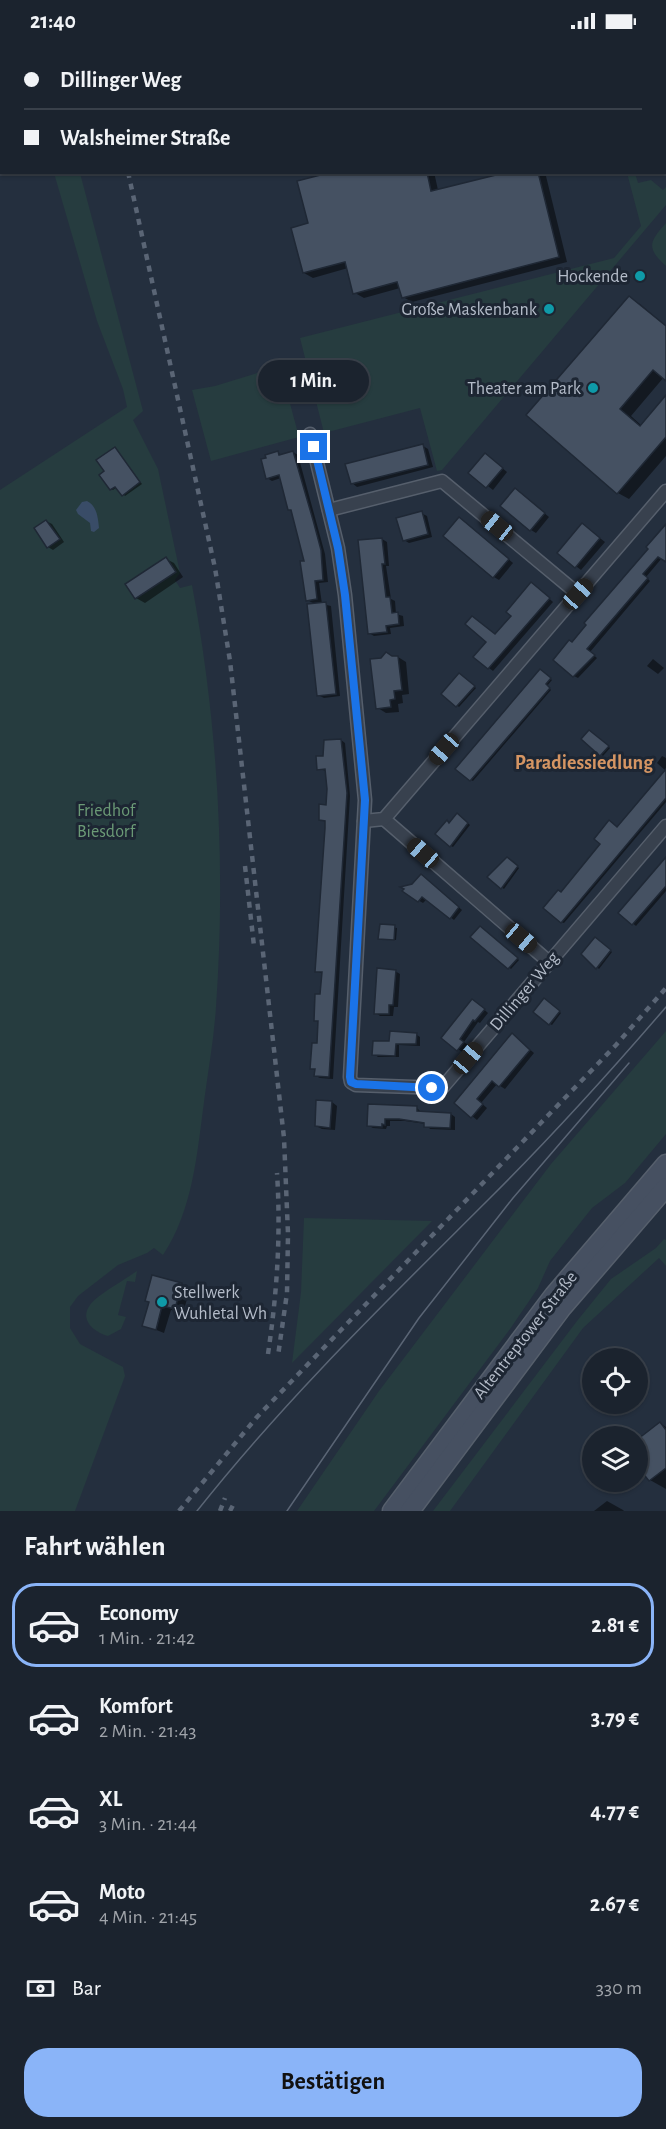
<!DOCTYPE html>
<html lang="de">
<head>
<meta charset="utf-8">
<style>
	body { margin:0; font-family:"Alegreya Sans",sans-serif; background:#242b36; color:#f1f3f6; height:100vh; display:flex; flex-direction:column; font-size:22px; white-space:nowrap }
	* { box-sizing:border-box; margin:0 }
	p { font-size:20px; color:#a0a4aa }
	.icon { flex:none; width:33px; height:33px; fill:none; stroke:currentColor; stroke-width:2; stroke-linecap:round; stroke-linejoin:round }
	.map { position:relative; height:1469px; overflow:hidden }
	.drawer { display:flex; flex-direction:column; background:#1b232e; flex:1 }
	.drawer>* { flex:none }
	.hud { position:absolute; left:0px; top:0px; width:666px; height:132px; box-shadow:0 2px 4px #0004,0 0 0 2px #39404a; display:grid; align-content:center; height:132px; padding:0 24px; background:#1b232e }
	.controls { position:absolute; left:582px; top:1306px; display:grid; gap:12px }
	.controls a { display:grid; place-items:center; width:66px; height:66px; border-radius:50%; background:#1b232e; box-shadow:0 2px 4px #0004,0 0 0 2px #39404a; font-size:30px }
	.end { position:absolute; width:27px; height:27px; margin:-14px; border:8px solid #1a73e8; background:#fff; box-shadow:0 0 0 3px #fff }
	.from { border-radius:50% }
	.bubble { position:absolute; height:42px; border-radius:21px; background:#1b232e; box-shadow:0 2px 4px #0004,0 0 0 2px #39404a; font-size:20px; font-weight:700; line-height:42px; text-align:center }
	.car { position:absolute; width:18px; height:36px; margin:-18px -9px; border-radius:8px; box-shadow:0 0 4px 2px #0007; background:linear-gradient(#222 24%,#8ab4d8 0 40%,#222 0 76%,#8ab4d8 0 86%,#222 0) }
	.hud b { display:flex; align-items:center; gap:21px; height:57px; font-size:22px }
	.hud b+b { border-top:2px solid #39404a }
	.hud i { width:15px; height:15px; background:#f1f3f6 }
	ul { padding:0; list-style:none }
	li { display:flex; align-items:center; gap:18px; height:84px; margin:0 12px 9px; padding:0 12px; border:3px solid transparent; border-radius:24px }
	li div { flex:1 }
	li b { display:block; font-size:22px }
	li em { font-style:normal; font-weight:700 }
	li.active { border-color:#8ab4f8 }
	li>.icon { width:54px; height:54px; stroke-width:1.5 }
	h2 { padding:0 24px; font-size:27px; line-height:72px }
	.pay { display:flex; align-items:center; gap:15px; height:66px; padding:0 24px; font-size:22px }
	.pay p { margin-inline-start:auto }
	.button { display:flex; gap:12px; margin-top:auto; padding:12px 24px }
	.button a { flex:1; height:69px; border-radius:24px; background:#8ab4f8; color:#111; font-size:24px; font-weight:700; line-height:69px; text-align:center }
	.status { display:flex; justify-content:space-between; align-items:center; height:42px; padding:0 30px; background:#1b232e; direction:ltr }
	.status svg { height:16px; fill:currentColor }
	.map>svg:first-child { display:block }
	.green { fill:#263c3f }
	.water { fill:#394c67 }
	.shadow { fill:#0007 }
	.building { fill:#455162; stroke:#1f2835; stroke-width:1.5 }
	.lines { fill:none; stroke-linecap:round; stroke-linejoin:round }
	.minor-casing { stroke:#565f6c; stroke-width:15 }
	.secondary-casing { stroke:#565f6c; stroke-width:21 }
	.minor { stroke:#38414e; stroke-width:12 }
	.secondary { stroke:#465061; stroke-width:18 }
	.tram { stroke:#5a6575; stroke-width:1.5 }
	.rail { stroke:#5a6575; stroke-width:4.5; stroke-dasharray:6 6; stroke-linecap:butt }
	.route { stroke:#1a73e8; stroke-width:8 }
	.culture-dot { fill:#0f9aa8; stroke:#1d2633; stroke-width:2 }
	.labels { text-anchor:middle; stroke-width:6; stroke-linejoin:round; paint-order:stroke }
	.poi-label { font-size:18px; fill:#b4bcc9; stroke:#1d2633; text-anchor:end }
	.park-label { font-size:18px; fill:#6b9a76; stroke:#1d2633 }
	.street-label { font-size:18px; fill:#b4bcc9; stroke:#1d2633 }
	.neighbourhood-label { font-size:20px; font-weight:bold; fill:#d59563; stroke:#1d2633 }
</style>
</head>
<body>
<div class="status"><b>21:40</b><svg viewBox="0 0 49 12"><path d="M0 12V9h3v3zM5 12V6h3v6zM10 12V3h3v9zM15 12V0h3v12zM26 1h20v11H26zM47 4h2v5h-2z"/></svg></div>
<div class="map">
<svg width="666" height="1469" viewBox="0 0 666 1469">
	<rect width="100%" height="100%" fill="#242f3e"/>
	<g class="green">
		<path d="M54,131H80L143,369L133,378L158,427L180,531L175,538L180,546L192,543C218,682 226,824 216,965C214,997 208,1029 204,1060C197,1112 193,1168 163,1213L154,1206L147,1211L118,1223L78,1254L70,1265V1286L80,1302L123,1325L125,1334L75,1469H0V448L127,365L123,347L97,279Z"/>
		<path d="M627,131H635L638,141L651,138L663,148L666,145V163L442,428L437,429L420,366L324,391L300,296L614,216L641,184Z"/>
		<path d="M666,181V224C646,206 649,200 666,181Z"/>
		<path d="M280,324L299,395L211,419L192,348L215,344Z"/>
		<path d="M666,989V1092L625,1141L592,1166L550,1219L538,1246L510,1287L374,1469H297L379,1349L551,1122Z"/>
		<path d="M304,1176L432,1179L292,1321L301,1250Z"/>
		<path d="M664,1197L666,1198V1224L659,1216L583,1286L450,1469H433L577,1279L611,1237L656,1206Z"/>
		<path d="M137,1229L135,1240L127,1239L118,1273L126,1275L121,1287L108,1294C94,1290 79,1278 90,1263C97,1253 126,1237 137,1229Z"/>
	</g>
	<path class="water" d="M87,459C97,464 98,476 99,486L94,490L91,489L90,481L78,472L76,468L82,460Z"/>
	<g class="shadow">
		<rect x="141" y="0" width="35" height="2"/>
		<rect x="275" y="0" width="73" height="2"/>
		<path d="M540,0H570L568,2Z"/>
		<path d="M639,0H666V27L664,2Z"/>
		<path d="M338,130H434L438,148L511,130H545L567,220L412,260L403,255L400,246L364,256L355,251L348,226L313,236L304,231L310,182Z"/>
		<path d="M629,256L640,262L666,284V337L664,335L631,374L642,384L666,356V414L629,457L618,451L528,373Z"/>
		<path d="M423,404L428,407L433,425L357,445L352,441Z"/>
		<path d="M115,406L142,442L125,454L117,445L113,448L111,447L106,430Z"/>
		<path d="M293,410L298,413L325,512L328,540L319,541L322,562L331,564L340,654L324,656L318,653L315,562L307,558L306,520L293,470L289,467L281,436L272,439L267,436L278,411L282,413Z"/>
		<path d="M490,416L507,430L493,448L470,430Z"/>
		<path d="M520,451L549,475L536,491L531,488Z"/>
		<path d="M421,471L427,474L432,495L409,501L404,498Z"/>
		<path d="M46,479L52,482L64,500L53,508L48,505Z"/>
		<path d="M464,480L513,521L499,538L494,535Z"/>
		<path d="M587,486L605,500L581,528L559,511Z"/>
		<path d="M666,488V517L662,516L646,535L650,539L590,610L597,616L578,636L574,634L555,617L572,601Z"/>
		<path d="M382,497L387,500L389,524H386L391,557L395,559L396,572L403,574L404,584L390,586L391,592L374,594L369,591Z"/>
		<path d="M166,517L174,521L183,535L145,561L136,556Z"/>
		<path d="M536,545L553,560L493,629L489,626L495,594Z"/>
		<path d="M398,615L406,620L409,652L402,653L403,661L398,662L399,670L386,671L378,666L393,616Z"/>
		<path d="M653,617L664,626L658,632L647,624Z"/>
		<path d="M543,631L552,638L547,644L551,648L473,739L471,738L457,727Z"/>
		<path d="M462,634L476,646L459,665L443,652Z"/>
		<path d="M592,691L610,706L603,714L584,697Z"/>
		<path d="M341,698L345,701L350,754L333,1037L320,1036L316,1034V1029L312,1026L318,1003L320,980L315,978L322,954L323,932L317,929L326,780L320,777L327,764V729L318,727L324,715Z"/>
		<path d="M662,714L666,716V729L657,721Z"/>
		<path d="M666,729V760L564,881L561,880V851Z"/>
		<path d="M460,774L470,783L453,805L451,804L450,782Z"/>
		<path d="M666,817V849L636,884L620,871Z"/>
		<path d="M509,818L519,826L504,847L489,835L497,825L500,826Z"/>
		<path d="M425,836L462,868L454,878L427,857L423,861L416,857Z"/>
		<path d="M381,884L397,886L396,898L382,897Z"/>
		<path d="M482,887L519,918L511,927L472,895Z"/>
		<path d="M598,898L612,910L599,927L597,925Z"/>
		<path d="M395,929L400,932L398,965H394L393,974H380L376,971Z"/>
		<path d="M547,960L561,971L552,983L550,982Z"/>
		<path d="M477,961L488,971L480,981L478,980L464,1000L468,1003L462,1010L443,995Z"/>
		<path d="M417,993L420,995V1004L399,1003V1015H378L374,1012L390,1001Z"/>
		<path d="M513,993L534,1011L505,1047L497,1042L481,1061L487,1066L477,1078L456,1061Z"/>
		<path d="M332,1060L337,1064L335,1088L322,1087L316,1084Z"/>
		<path d="M369,1064L417,1066L422,1071L451,1072L455,1075V1088L430,1087L426,1082L405,1079H390V1084H387L386,1087L373,1086L368,1083Z"/>
		<path d="M182,1242L190,1247L183,1271L171,1268L164,1291L144,1283Z"/>
		<path d="M660,1381L666,1385V1447L650,1438L638,1422V1398Z"/>
		<path d="M607,1459L623,1468L624,1469H594Z"/>
	</g>
	<g class="building">
		<path d="M332,130H427L431,149L508,130H538L559,215L402,256L397,240L353,252L345,220L303,231L291,186L308,181L297,139Z"/>
		<path d="M629,254L666,284V339L653,328L620,367L640,384L666,353V395L617,452L526,373Z"/>
		<path d="M423,402L428,423L351,442L345,422Z"/>
		<path d="M115,405L140,440L122,454L115,445L110,448L99,433L104,429L96,418Z"/>
		<path d="M278,409L279,413L293,409L313,478L321,508L323,538L315,539L317,557L306,559L300,519H304L291,468H288L279,433L266,437L261,417L266,416L265,413Z"/>
		<path d="M485,411L503,426L486,446L468,431Z"/>
		<path d="M515,446L545,471L530,489L500,464Z"/>
		<path d="M422,469L428,492L403,499L396,476Z"/>
		<path d="M459,475L509,517L493,536L443,494Z"/>
		<path d="M46,478L60,497L47,506L34,486Z"/>
		<path d="M582,481L600,496L575,526L557,511Z"/>
		<path d="M666,482V520L658,515L643,532L648,536L587,607L595,613L573,635L553,618L569,598L572,600L586,583L584,581L648,507L646,505Z"/>
		<path d="M382,496L385,522H382L386,555H390L392,571L398,570L399,582L386,584L387,590L368,592L358,498Z"/>
		<path d="M166,515L176,530L135,557L125,542Z"/>
		<path d="M531,540L550,556L488,627L473,615L486,600L465,582L472,574L495,592L511,574L506,570Z"/>
		<path d="M326,560L336,652L317,654L307,562Z"/>
		<path d="M386,610L392,614H398L402,648L394,649L395,657L390,658L391,665L376,667L370,617L381,616Z"/>
		<path d="M540,627L551,636L546,642L550,646L470,739L455,727Z"/>
		<path d="M459,631L475,644L456,665L441,652Z"/>
		<path d="M589,688L609,704L600,714L581,697Z"/>
		<path d="M341,697L347,751L329,1035L314,1034L315,1027H310L312,1001H317L318,979H314L315,952H320L322,930H315L325,786V779L319,778V762L326,763L327,747L325,727L317,728L316,714H323L324,698Z"/>
		<path d="M666,727V756L561,881L543,866L558,848L561,850L600,802L594,797L609,778L617,785Z"/>
		<path d="M457,771L468,781L450,805L435,792L447,778L449,781Z"/>
		<path d="M507,815L518,824L501,847L487,835Z"/>
		<path d="M666,815V844L632,883L618,871Z"/>
		<path d="M421,832L459,865L450,877L422,855L418,860L402,849L404,847L400,845L412,842Z"/>
		<path d="M380,882L395,883L394,898L378,897Z"/>
		<path d="M480,884L518,916L508,927L470,895Z"/>
		<path d="M595,895L611,908L596,927L581,912Z"/>
		<path d="M377,926L396,928L393,963H389V972H374Z"/>
		<path d="M544,956L560,969L549,983L533,970Z"/>
		<path d="M472,957L485,967L475,979L473,978L460,997L464,1000L457,1009L441,996Z"/>
		<path d="M390,989L417,991L416,1002H396L395,1014L372,1013L373,999H389Z"/>
		<path d="M512,991L530,1008L499,1045L492,1039L477,1057L483,1062L471,1076L454,1061Z"/>
		<path d="M316,1058L332,1059L330,1086L315,1084Z"/>
		<path d="M368,1062L417,1064V1069L451,1071L450,1086L424,1085V1081L399,1077H385V1083L382,1082V1085L367,1084Z"/>
		<path d="M152,1233L182,1241L175,1267L162,1264L156,1288L142,1284L149,1260L145,1259Z"/>
		<path d="M660,1380L666,1388V1426L649,1439L638,1425V1397Z"/>
	</g>
	<g class="lines">
		<defs>
			<g id="minor">
				<path d="M216,0V2"/>
				<path d="M600,2L602,0"/>
				<path d="M310,392L338,506L345,553L365,758L350,1035L351,1040L356,1043L442,1046L666,784"/>
				<path d="M329,468L442,439L578,552"/>
				<path d="M384,777L549,920"/>
				<path d="M364,779L384,777L666,449"/>
			</g>
			<g id="secondary">
				<path d="M392,1469L554,1253L666,1122"/>
				<path d="M410,1469L561,1267L666,1145"/>
			</g>
		</defs>
		<use href="#minor" class="minor-casing"/>
		<use href="#secondary" class="secondary-casing"/>
		<use href="#minor" class="minor"/>
		<use href="#secondary" class="secondary"/>
		<g class="tram">
			<path d="M197,1469C287,1355 392,1254 494,1152C554,1092 611,1029 666,965"/>
			<path d="M287,1469L419,1276L513,1156L629,1021"/>
		</g>
		<g class="rail">
			<path d="M100,0V2"/>
			<path d="M128,130L215,526L230,619L284,1096L288,1192L287,1251L278,1314"/>
			<path d="M245,824L254,904"/>
			<path d="M268,1312C277,1251 281,1193 277,1131"/>
			<path d="M179,1469L257,1375L616,1003L666,946"/>
			<path d="M220,1469L225,1456"/>
			<path d="M230,1469L235,1459"/>
		</g>
	</g>
	<g class="lines">
		<path class="route" d="M314,405L338,506L345,553L365,758L350,1035L351,1040L356,1042L432,1046"/>
	</g>
	<g class="culture-dot">
		<circle cx="640" cy="234" r="6"/>
		<circle cx="549" cy="267" r="6"/>
		<circle cx="593" cy="346" r="6"/>
		<circle cx="162" cy="1260" r="6"/>
	</g>
	<g class="labels">
		<g class="poi-label">
			<text x="628" y="240">Hockende</text>
			<text x="537" y="273">Große Maskenbank</text>
			<text x="581" y="352">Theater am Park</text>
			<text x="174" y="1256" text-anchor="start">Stellwerk<tspan x="174" dy="21">Wuhletal Wh</tspan></text>
		</g>
		<g class="park-label">
			<text x="106" y="774">Friedhof<tspan x="106" dy="21">Biesdorf</tspan></text>
		</g>
		<g class="street-label">
			<text transform="translate(524 949) rotate(-50)" y="6">Dillinger Weg</text>
			<text transform="translate(525 1293) rotate(-52)" y="6">Altentreptower Straße</text>
		</g>
		<g class="neighbourhood-label">
			<text x="584" y="727">Paradiessiedlung</text>
		</g>
	</g>
</svg>
<div class="controls">
<a><svg class="icon" aria-label="locate" viewBox="0 0 24 24"><circle cx="12" cy="12" r="6"/><path d="M12 2v4M12 18v4M2 12h4M18 12h4"/></svg></a>
<a><svg class="icon" aria-label="layers" viewBox="0 0 24 24"><path d="M12 4l9 5-9 5-9-5zM3 14l9 5 9-5"/></svg></a>
</div>
<i class="end from" style="left:432px;top:1046px"></i>
<i class="end" style="left:314px;top:405px"></i>
<div class="bubble" style="left:258px;top:318px;width:111px">1 Min.</div>
<i class="car" style="left:497px;top:484px;rotate:309deg"></i>
<i class="car" style="left:578px;top:552px;rotate:42deg"></i>
<i class="car" style="left:444px;top:707px;rotate:221deg"></i>
<i class="car" style="left:423px;top:811px;rotate:311deg"></i>
<i class="car" style="left:521px;top:896px;rotate:130deg"></i>
<i class="car" style="left:468px;top:1016px;rotate:40deg"></i>
<div class="hud">
<b><i class="from"></i>Dillinger Weg</b>
<b><i></i>Walsheimer Straße</b>
</div>
</div>
<section class="drawer">
<h2>Fahrt wählen</h2>
<ul>
<li class="active"><svg class="icon" aria-label="car" viewBox="0 0 24 24"><path d="M5 17H2v-5l4-1 3-4h7l3 4 3 1v5h-3M9 17h6M6 11h13"/><circle cx="7" cy="17" r="2"/><circle cx="17" cy="17" r="2"/></svg><div><b>Economy</b><p>1 Min. · 21:42</p></div><em>2.81 €</em></li>
<li><svg class="icon" aria-label="car" viewBox="0 0 24 24"><path d="M5 17H2v-5l4-1 3-4h7l3 4 3 1v5h-3M9 17h6M6 11h13"/><circle cx="7" cy="17" r="2"/><circle cx="17" cy="17" r="2"/></svg><div><b>Komfort</b><p>2 Min. · 21:43</p></div><em>3.79 €</em></li>
<li><svg class="icon" aria-label="car" viewBox="0 0 24 24"><path d="M5 17H2v-5l4-1 3-4h7l3 4 3 1v5h-3M9 17h6M6 11h13"/><circle cx="7" cy="17" r="2"/><circle cx="17" cy="17" r="2"/></svg><div><b>XL</b><p>3 Min. · 21:44</p></div><em>4.77 €</em></li>
<li><svg class="icon" aria-label="car" viewBox="0 0 24 24"><path d="M5 17H2v-5l4-1 3-4h7l3 4 3 1v5h-3M9 17h6M6 11h13"/><circle cx="7" cy="17" r="2"/><circle cx="17" cy="17" r="2"/></svg><div><b>Moto</b><p>4 Min. · 21:45</p></div><em>2.67 €</em></li>
</ul>
<div class="pay"><svg class="icon" aria-label="cash" viewBox="0 0 24 24"><path d="M3 7h18v10H3z"/><circle cx="12" cy="12" r="2"/></svg>Bar<p>330 m</p></div>
<div class="button"><a>Bestätigen</a></div>
</section>
</body>
</html>
